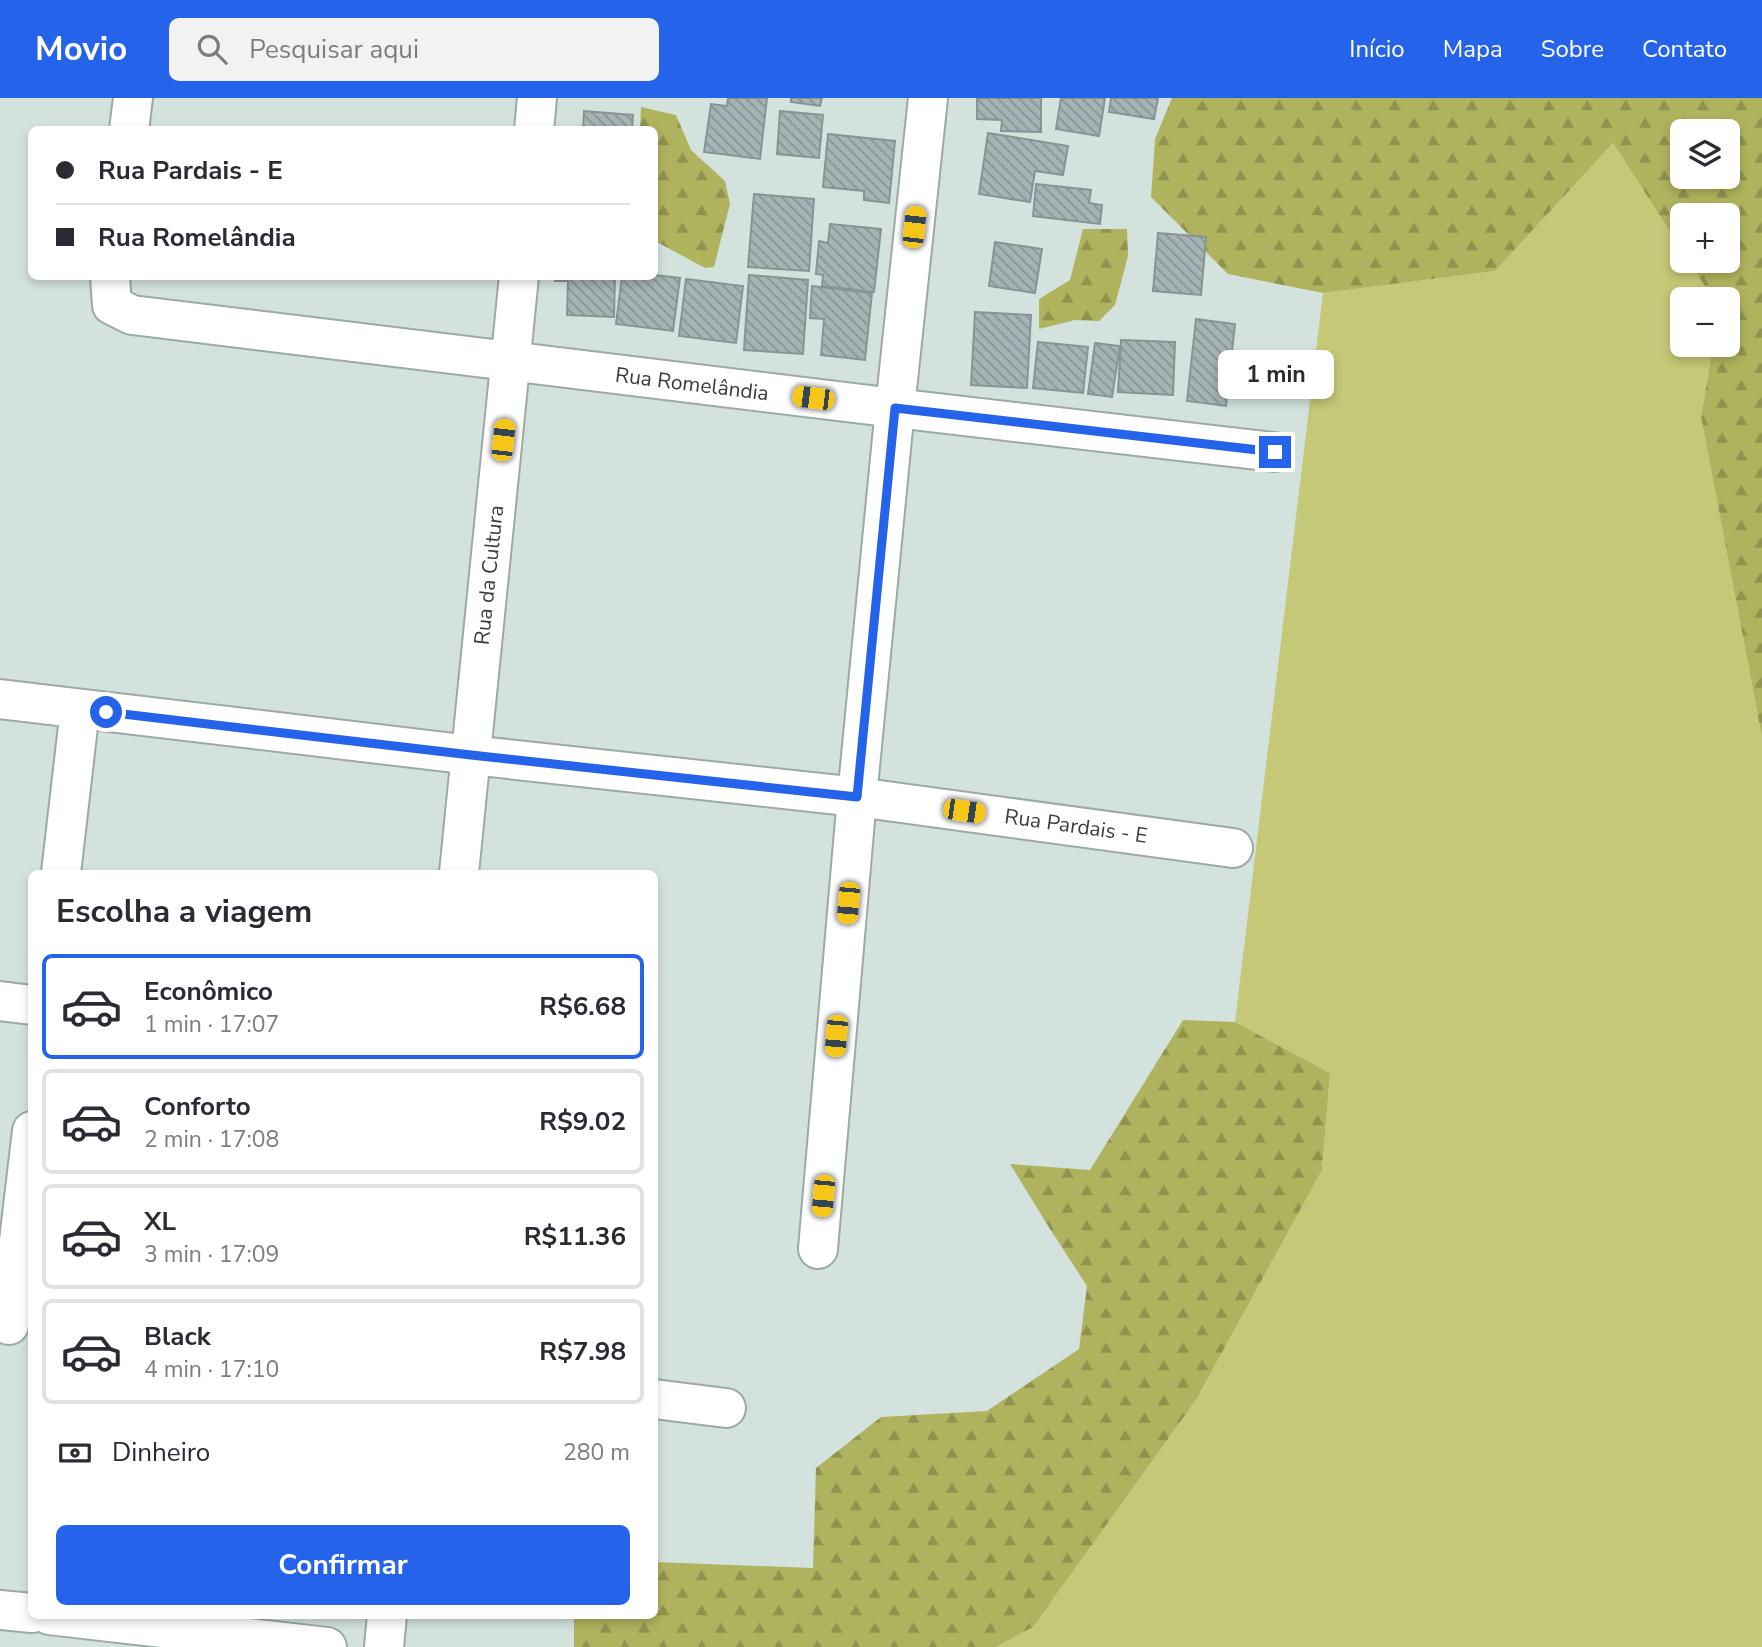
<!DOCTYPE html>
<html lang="pt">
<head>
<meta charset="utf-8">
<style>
	body { margin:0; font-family:"Nunito Sans",sans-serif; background:#f2f2f3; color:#2b2b33; height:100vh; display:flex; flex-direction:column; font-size:26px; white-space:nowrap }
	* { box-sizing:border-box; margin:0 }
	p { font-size:23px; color:#7c7c81 }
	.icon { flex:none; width:38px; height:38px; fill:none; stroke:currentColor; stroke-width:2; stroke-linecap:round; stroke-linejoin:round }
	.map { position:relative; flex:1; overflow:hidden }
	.panel { position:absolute; left:28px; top:772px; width:630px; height:749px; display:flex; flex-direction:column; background:#fff; border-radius:10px; box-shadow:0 4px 10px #0003 }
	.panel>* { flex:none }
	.top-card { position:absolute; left:28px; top:28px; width:630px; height:154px; border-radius:10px; box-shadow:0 4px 10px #0003; display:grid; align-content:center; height:154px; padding:0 28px; background:#fff }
	.fabs { position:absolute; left:1670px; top:21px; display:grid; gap:14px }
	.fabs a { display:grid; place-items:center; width:70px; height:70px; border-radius:10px; background:#fff; box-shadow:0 4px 10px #0003; font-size:35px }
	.end { position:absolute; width:32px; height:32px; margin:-16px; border:9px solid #2563eb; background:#fff; box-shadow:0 0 0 4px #fff }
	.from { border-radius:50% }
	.bubble { position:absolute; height:49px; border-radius:10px; background:#fff; box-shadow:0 4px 10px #0003; font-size:23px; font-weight:700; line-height:49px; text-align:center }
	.car { position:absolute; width:21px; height:42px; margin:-21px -10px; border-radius:9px; box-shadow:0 0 5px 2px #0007; background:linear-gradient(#f5c518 24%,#345 0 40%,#f5c518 0 76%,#345 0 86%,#f5c518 0) }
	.top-card b { display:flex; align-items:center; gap:24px; height:66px; font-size:26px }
	.top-card b+b { border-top:2px solid #e1e1e2 }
	.top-card i { width:18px; height:18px; background:#2b2b33 }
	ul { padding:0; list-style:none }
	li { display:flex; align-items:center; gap:21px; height:105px; margin:0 14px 10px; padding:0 14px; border:4px solid #e1e1e2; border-radius:10px }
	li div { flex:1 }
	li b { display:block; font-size:26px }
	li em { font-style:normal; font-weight:700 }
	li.active { border-color:#2563eb }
	li>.icon { width:63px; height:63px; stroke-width:1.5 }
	h2 { padding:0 28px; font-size:32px; line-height:84px }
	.pay { display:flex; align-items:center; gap:18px; height:77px; padding:0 28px; font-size:26px }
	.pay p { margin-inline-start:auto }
	.cta { display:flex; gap:14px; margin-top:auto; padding:14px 28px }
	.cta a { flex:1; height:80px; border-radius:10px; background:#2563eb; color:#fff; font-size:28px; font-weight:700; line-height:80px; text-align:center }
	header { display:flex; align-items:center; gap:42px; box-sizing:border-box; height:98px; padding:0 35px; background:#2563eb; color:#fff }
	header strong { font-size:33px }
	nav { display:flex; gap:38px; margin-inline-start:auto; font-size:24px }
	.search { width:490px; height:63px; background:#f2f2f3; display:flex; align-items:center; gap:18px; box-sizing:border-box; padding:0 24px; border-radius:10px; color:#7c7c81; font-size:26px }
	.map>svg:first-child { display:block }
	.grass { fill:#c5c876 }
	.forest { fill:url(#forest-firs); fill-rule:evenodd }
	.building { fill:url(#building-back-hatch); stroke:#869496; stroke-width:2 }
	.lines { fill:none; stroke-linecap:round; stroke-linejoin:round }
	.minor-casing { stroke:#9ca9a5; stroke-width:42 }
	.minor { stroke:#fff; stroke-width:38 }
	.route { stroke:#2563eb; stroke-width:9 }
	.labels { text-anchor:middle; stroke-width:6; stroke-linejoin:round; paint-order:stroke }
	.street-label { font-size:21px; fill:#383e3c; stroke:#fff }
</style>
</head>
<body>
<header>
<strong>Movio</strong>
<div class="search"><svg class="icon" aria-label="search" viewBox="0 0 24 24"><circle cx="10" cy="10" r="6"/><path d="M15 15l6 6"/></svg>Pesquisar aqui</div>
<nav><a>Início</a><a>Mapa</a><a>Sobre</a><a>Contato</a></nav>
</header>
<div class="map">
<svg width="1762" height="1549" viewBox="0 0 1762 1549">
	<defs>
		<pattern id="forest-firs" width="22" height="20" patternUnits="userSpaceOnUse" patternTransform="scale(1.75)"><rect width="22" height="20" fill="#b0b35d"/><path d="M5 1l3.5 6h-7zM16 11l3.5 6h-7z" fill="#90934e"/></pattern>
		<pattern id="building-back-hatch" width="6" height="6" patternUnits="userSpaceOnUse" patternTransform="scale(1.75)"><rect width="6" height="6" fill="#a5b3b5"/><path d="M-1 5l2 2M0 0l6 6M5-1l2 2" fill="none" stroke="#879394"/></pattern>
	</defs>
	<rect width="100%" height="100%" fill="#d4e2dd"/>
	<path class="grass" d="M1613,45L1682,152V163H1689L1713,201H1682V247H1713L1701,319L1762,639V1549H996L1033,1529L1196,1302L1322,1072L1330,975L1235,924L1323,195L1495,173Z"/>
	<g class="forest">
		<path d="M1172,0H1762V639L1701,319L1713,247H1727V201H1713L1689,163H1727V117H1682V152L1613,45L1495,173L1323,195L1228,176L1151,99L1155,41ZM1682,33H1727V79H1682Z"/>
		<path d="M641,9L676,17L691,52L725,83L730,106L714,169L705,170L655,143L654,32L640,31Z"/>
		<path d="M1083,131H1127L1128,158L1115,207L1099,223L1075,222L1039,231V201L1070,182Z"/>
		<path d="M1183,922L1235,924L1330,975L1322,1072L1196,1302L1033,1529L996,1549H574V1517H654L655,1464L813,1470L816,1370L881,1319L987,1313L1079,1251L1087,1188L1050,1131L1010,1066L1090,1072Z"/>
	</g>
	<g class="building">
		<path d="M728,0H767L760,61L704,54L711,6L727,8Z"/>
		<path d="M791,0H822L820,8L791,4Z"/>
		<path d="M977,0H1041V34L1001,33L1002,22L977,21Z"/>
		<path d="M1061,0H1105L1099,38L1056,31Z"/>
		<path d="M1111,0H1158L1154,21L1109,14Z"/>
		<path d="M584,13L633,17L632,32H583Z"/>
		<path d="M780,13L823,17L819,60L777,56Z"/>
		<path d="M988,35L1068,48L1063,77L1035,73L1030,104L979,96Z"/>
		<path d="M828,36L895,43L889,105L864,102V93L823,89Z"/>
		<path d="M1036,86L1091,92L1089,105L1102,107L1100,126L1033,118Z"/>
		<path d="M754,96L814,101L809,173L748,169Z"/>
		<path d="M830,126L881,131L874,194L822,188L823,177L816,176L819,143L828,145Z"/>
		<path d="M1158,135L1206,139L1201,197L1153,193Z"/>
		<path d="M995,144L1042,151L1035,195L989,188Z"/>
		<path d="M654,177L680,180L673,233L616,226L622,178H654Z"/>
		<path d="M749,177L808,182L803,256L744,252Z"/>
		<path d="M555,178H615L614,219L567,217L568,183H555Z"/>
		<path d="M686,181L743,188L736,245L679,238Z"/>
		<path d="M812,188L872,195L865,262L821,257L824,221L810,220Z"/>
		<path d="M975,214L1031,217L1027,290L971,287Z"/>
		<path d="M1196,221L1235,226L1226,308L1187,303Z"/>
		<path d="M1121,242L1175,244L1173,297L1118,294Z"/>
		<path d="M1038,244L1088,249L1083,295L1033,290Z"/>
		<path d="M1095,245L1120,248L1112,299L1088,296Z"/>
	</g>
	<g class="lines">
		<defs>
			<g id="minor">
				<path d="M129,32L133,0"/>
				<path d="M534,32L537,0"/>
				<path d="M110,178L112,207L132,217L895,310L1274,354"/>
				<path d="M0,601L471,657L857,699L1233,750"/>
				<path d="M61,775L80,611"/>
				<path d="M459,775L519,178"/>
				<path d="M0,903L32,907"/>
				<path d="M818,1151L857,699L895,310L928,0"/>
				<path d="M9,1227L32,1033"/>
				<path d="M654,1301L726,1310"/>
				<path d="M0,1512L32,1515"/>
				<path d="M49,1517L327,1549"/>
				<path d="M384,1549L387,1517"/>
			</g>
		</defs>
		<use href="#minor" class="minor-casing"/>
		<use href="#minor" class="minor"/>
	</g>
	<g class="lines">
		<path class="route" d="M106,614L471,657L857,699L895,310L1275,354"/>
	</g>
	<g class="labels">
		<g class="street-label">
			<text transform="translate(692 286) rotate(7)" y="7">Rua Romelândia</text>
			<text transform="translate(489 477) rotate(-84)" y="7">Rua da Cultura</text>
			<text transform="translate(1076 728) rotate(8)" y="7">Rua Pardais - E</text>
		</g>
	</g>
</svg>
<div class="fabs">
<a><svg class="icon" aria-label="layers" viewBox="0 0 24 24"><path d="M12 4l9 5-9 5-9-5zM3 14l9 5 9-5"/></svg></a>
<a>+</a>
<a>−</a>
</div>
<i class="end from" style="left:106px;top:614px"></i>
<i class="end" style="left:1275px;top:354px"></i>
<div class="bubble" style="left:1218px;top:252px;width:116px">1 min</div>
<i class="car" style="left:914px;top:129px;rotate:6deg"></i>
<i class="car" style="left:813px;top:300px;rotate:277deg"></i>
<i class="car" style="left:503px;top:342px;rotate:6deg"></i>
<i class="car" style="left:964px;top:713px;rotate:98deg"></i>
<i class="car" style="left:848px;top:805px;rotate:185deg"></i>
<i class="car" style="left:836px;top:938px;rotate:185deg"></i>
<i class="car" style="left:823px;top:1098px;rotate:185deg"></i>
<div class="top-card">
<b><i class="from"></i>Rua Pardais - E</b>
<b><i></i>Rua Romelândia</b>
</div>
<section class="panel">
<h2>Escolha a viagem</h2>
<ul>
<li class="active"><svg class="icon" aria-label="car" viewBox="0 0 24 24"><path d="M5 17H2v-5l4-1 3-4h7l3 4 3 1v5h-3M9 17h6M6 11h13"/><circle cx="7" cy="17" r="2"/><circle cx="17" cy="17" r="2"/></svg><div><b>Econômico</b><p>1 min · 17:07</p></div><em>R$6.68</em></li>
<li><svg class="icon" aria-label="car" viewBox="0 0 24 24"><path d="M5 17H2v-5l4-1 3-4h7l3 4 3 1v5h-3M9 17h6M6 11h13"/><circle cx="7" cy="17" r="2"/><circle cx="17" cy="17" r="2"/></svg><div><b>Conforto</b><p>2 min · 17:08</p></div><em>R$9.02</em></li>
<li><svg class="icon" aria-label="car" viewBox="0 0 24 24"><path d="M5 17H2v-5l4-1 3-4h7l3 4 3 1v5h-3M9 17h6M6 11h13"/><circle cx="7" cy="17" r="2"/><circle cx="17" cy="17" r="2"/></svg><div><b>XL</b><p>3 min · 17:09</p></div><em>R$11.36</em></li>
<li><svg class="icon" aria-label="car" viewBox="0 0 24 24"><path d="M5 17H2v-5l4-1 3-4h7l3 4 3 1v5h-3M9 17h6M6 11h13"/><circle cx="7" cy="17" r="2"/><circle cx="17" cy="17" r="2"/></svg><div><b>Black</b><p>4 min · 17:10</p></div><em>R$7.98</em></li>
</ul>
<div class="pay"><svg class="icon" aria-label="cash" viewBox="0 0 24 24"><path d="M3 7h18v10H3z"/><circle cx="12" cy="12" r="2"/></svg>Dinheiro<p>280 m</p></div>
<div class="cta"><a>Confirmar</a></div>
</section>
</div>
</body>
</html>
